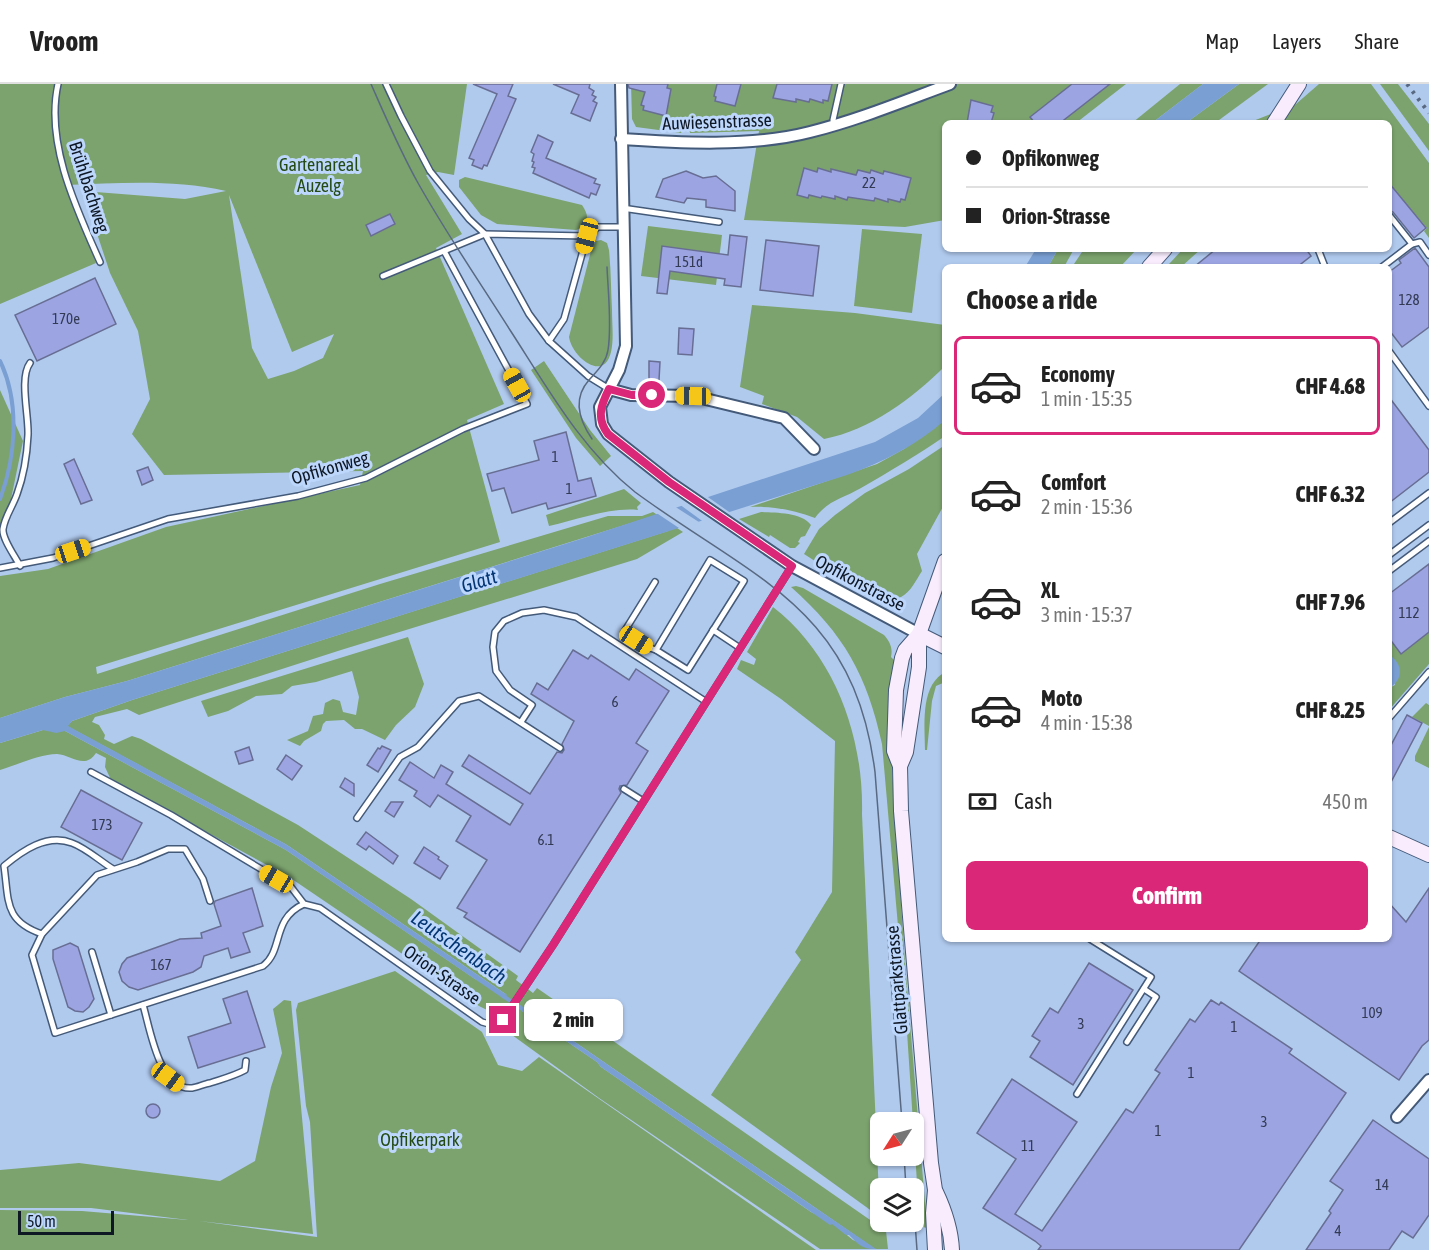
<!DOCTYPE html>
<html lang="en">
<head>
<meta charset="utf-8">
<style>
	body { margin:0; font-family:"Asap Condensed",sans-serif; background:#f2f2f2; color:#222; height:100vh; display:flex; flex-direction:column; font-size:22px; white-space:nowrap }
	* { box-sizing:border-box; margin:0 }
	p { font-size:20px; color:#767676 }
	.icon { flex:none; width:33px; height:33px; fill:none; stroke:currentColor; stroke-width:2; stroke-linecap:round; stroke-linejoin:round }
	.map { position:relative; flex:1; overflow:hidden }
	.sheet { position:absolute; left:942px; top:180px; width:450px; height:678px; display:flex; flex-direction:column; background:#fff; border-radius:9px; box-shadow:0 2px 4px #0004 }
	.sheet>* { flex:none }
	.hud { position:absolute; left:942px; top:36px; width:450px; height:132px; border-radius:9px; box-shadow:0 2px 4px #0004; display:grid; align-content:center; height:132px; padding:0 24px; background:#fff }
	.needle { width:39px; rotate:234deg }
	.fabs { position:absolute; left:870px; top:1028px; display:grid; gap:12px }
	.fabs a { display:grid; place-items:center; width:54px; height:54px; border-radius:9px; background:#fff; box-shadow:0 2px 4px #0004; font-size:30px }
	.scale { position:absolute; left:18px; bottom:15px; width:96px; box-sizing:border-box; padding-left:6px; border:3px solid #0e1724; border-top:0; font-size:16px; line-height:21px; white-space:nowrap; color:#0e1724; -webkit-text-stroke:4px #bdd7fc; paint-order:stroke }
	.end { position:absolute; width:27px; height:27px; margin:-14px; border:8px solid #db2777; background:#fff; box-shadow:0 0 0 3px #fff }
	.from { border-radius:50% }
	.bubble { position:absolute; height:42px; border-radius:9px; background:#fff; box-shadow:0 2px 4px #0004; font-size:20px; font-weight:800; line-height:42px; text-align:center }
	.car { position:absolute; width:18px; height:36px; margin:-18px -9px; border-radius:8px; box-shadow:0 0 4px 2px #0007; background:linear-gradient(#f5c518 24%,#345 0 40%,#f5c518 0 76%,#345 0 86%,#f5c518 0) }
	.hud b { display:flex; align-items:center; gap:21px; height:57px; font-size:22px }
	.hud b+b { border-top:2px solid #e0e0e0 }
	.hud i { width:15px; height:15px; background:#222 }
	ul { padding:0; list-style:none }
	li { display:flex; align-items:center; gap:18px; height:99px; margin:0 12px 9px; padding:0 12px; border:3px solid transparent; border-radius:9px }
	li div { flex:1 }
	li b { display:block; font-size:22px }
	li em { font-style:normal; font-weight:800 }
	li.current { border-color:#db2777 }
	li>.icon { width:54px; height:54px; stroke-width:1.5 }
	h2 { padding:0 24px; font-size:27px; line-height:72px }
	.pay { display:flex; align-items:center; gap:15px; height:66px; padding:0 24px; font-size:22px }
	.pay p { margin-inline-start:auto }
	.action { display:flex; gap:12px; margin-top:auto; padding:12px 24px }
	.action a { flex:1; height:69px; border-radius:9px; background:#db2777; color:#fff; font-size:24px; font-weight:800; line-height:69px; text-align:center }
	header { display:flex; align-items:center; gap:36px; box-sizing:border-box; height:84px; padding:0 30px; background:#fff; border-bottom:2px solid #e0e0e0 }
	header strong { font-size:28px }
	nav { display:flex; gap:33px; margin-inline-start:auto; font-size:21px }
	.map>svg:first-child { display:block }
	.green { fill:#7ca36e; fill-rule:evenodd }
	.water { fill:#7a9fd3 }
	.pier { fill:#b0caee }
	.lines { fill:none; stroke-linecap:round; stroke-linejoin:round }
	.stream { stroke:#7a9fd3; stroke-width:4 }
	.building { fill:#9ca5e2; stroke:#686e93; stroke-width:1.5 }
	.lane-casing { stroke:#445a79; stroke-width:8 }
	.street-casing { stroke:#445a79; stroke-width:14 }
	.secondary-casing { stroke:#445a79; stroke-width:16 }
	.lane { stroke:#fff; stroke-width:5 }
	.street { stroke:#fff; stroke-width:10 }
	.secondary { stroke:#f8ecfd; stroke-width:14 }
	.tram { stroke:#586981; stroke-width:1.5 }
	.rail { stroke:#586981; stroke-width:4; stroke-dasharray:3 6; stroke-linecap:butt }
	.route { stroke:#db2777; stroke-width:8 }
	.labels { text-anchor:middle; stroke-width:6; stroke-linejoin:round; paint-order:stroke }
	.number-label { font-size:15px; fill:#323a54 }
	.street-label { font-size:18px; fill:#0e1724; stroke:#bdd7fc }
	.park-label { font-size:18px; fill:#254b14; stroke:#bdd7fc }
	.water-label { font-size:20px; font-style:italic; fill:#043674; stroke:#bdd7fc }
</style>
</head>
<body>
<header>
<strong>Vroom</strong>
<nav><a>Map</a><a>Layers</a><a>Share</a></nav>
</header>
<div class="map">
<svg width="1429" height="1166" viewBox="0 0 1429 1166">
	<rect width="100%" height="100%" fill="#b0caee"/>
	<g class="green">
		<path d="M0,0H467L454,91L438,88L426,91L462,150L436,164L504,320L467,336L500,458L96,583L97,590L380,500L608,432H642L653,428L683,448L637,475L341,566L139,631L127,625L95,633L92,638L99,641L105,651L104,655L114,660L132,652L141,655L298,741L411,815L518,892L516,896L533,909L537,904L886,1147L888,1165H820L599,1014L512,951L510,947L514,938L496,926L491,928L479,922L289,793L111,696L105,683L106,674L96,669C85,686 71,671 57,670C39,670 17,681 0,686V659L43,646L65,647L286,766L475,895L507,911L287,761L67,642L72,637L132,616L668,447L647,434L127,597L65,613L0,634V492L48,485L166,443L360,401L363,387L164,391L132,350L150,315L138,247L110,189L83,107L185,115L226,107C174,95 119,99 67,101L96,179L0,220ZM229,111L292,268L334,250L323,274L294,287L268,295L252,264ZM524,923L875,1165L853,1156L832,1139L811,1128L601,983L597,978L522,927Z"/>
		<path d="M631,0H1126L1076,39H945V136L905,143L744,136L759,47L690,49V48L682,47L681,49L636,43L632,35Z"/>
		<path d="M1180,0H1203L1152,39H1132Z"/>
		<path d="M1239,0H1268L1215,39H1186Z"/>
		<path d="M1319,0H1371L1429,79V154L1424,147L1427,144L1389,99V39H1248L1296,20Z"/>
		<path d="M1380,0H1398L1429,40V67Z"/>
		<path d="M465,93L582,121C587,129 590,135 583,144L576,146L497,140L481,131L459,103V96Z"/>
		<path d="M648,142L722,151L716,201L641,192Z"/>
		<path d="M862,145L922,150L912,229L854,222Z"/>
		<path d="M601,156L607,159L609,166C611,186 611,206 612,226C612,240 614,255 611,268C604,299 572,273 569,253L592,163L596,157Z"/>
		<path d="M1058,165H1074L1064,183H1048Z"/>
		<path d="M1084,165H1137L1120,183H1072Z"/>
		<path d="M1183,165H1201L1181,183H1172L1169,180Z"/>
		<path d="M752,221L855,229L945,241V282C912,315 870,346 824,355L797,333L762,320L764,312L740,303Z"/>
		<path d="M544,277L590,346L611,372L600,382L576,354L531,286Z"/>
		<path d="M0,306L23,357L5,444L0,448Z"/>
		<path d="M945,336V352C918,371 890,387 861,404C844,414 828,416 815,434C793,426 774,422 750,423L877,380L904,365Z"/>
		<path d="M945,361V419L917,470L922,487C916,496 911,508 901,513C880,522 823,482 804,470L819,445L835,431L865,409L909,385Z"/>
		<path d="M624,405L641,419L637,423L638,426C610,423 577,436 549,442L546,431Z"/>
		<path d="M761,428C776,429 801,428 811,441L805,452L801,453L798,458L800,459L795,464H790L770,451L769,453L739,435Z"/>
		<path d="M796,502L803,504L884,551C890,558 893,564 891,573L894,576L889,640L905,878L927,1143L925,1144L921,1139L920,1144L906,933L882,660C867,591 844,550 791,503Z"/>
		<path d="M773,523C835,571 864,653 862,730L880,1133L711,1011L801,876L795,868L832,808L835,657L781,615L737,585L741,576L754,581L756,575L747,568Z"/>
		<path d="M1429,548V580L1389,626V604L1395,601L1391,572L1389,571V554Z"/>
		<path d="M408,553L424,600L415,623L396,641L385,656L362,645H355L344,636L326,637L323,640L321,647L304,657L300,662L287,656L308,647L313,632L323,630L325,619L333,615L340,617L343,628L356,631L359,613L352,587L316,598L292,602L282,610L256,612L228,627L208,633L201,617Z"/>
		<path d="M942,590H945V598L936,602L932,617L927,666H925C925,643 920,605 942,590Z"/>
		<path d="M1426,619L1429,621V642L1412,633Z"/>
		<path d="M1429,643V684L1415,677V672Z"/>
		<path d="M395,887L482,948L498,981L522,987L539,973L816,1166H0V1126L82,1127L188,1136L91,1124H0V1086L79,1079L220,1097L255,1077L271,1003L282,969L273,925L284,916L291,917L313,1150L199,1137L317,1153L310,1038L306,1022L296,926L298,919Z"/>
	</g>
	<g class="water">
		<path d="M1203,0H1239L1186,39H1152Z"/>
		<path d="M1036,165H1058L1048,183H1025Z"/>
		<path d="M945,309V336C917,361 883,378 847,391L132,616L72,637L68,642L287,761L507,911L504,915L286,766L65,647L56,649L43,646L0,659V634L65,613L127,597L584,454L875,358L918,334Z"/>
		<path d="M1389,571C1403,579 1404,596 1389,604Z"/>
		<path d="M524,923C642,1004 759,1086 876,1165C863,1166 858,1160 849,1151H846L832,1140L830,1141L601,983L597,978L522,927Z"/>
	</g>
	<g class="pier">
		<path d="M705,411L732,430L705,439L679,420Z"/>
		<path d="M674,422L702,440L682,446L655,428Z"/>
	</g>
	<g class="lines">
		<g class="stream">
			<path d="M0,277C20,318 16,373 0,415"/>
			<path d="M503,912L527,928"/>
		</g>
	</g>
	<g class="building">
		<path d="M473,0H513L508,12L516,15L487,82L484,81L482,85L472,81L474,76L469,74L497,10Z"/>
		<path d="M553,0H590L589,4L594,7L592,11L596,13L593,17L597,19L590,37L571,29L579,11Z"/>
		<path d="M628,0H668L667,4L671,5L666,32L643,26L644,22L641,21L645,8L629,4Z"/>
		<path d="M717,0H741L735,22L715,17L716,13L714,12Z"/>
		<path d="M777,0H832L828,17L823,16V19L810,15L809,18L796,15V18L773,14Z"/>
		<path d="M1072,0H1110L1060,39H1035L1030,33Z"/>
		<path d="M971,16L993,22L991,28L994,29L991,39H967Z"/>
		<path d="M538,51L553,58L546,74L596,95L594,99L600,101L596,111L591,109L589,114L533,89L535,84L532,83L534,78L532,77L534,70L531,68Z"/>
		<path d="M804,84L817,88L818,84L831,88V85L856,91L858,86L870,89L871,86L883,90L884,87L911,94L905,116L901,115L900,118L888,115V118L875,114L874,117L848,113L847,116L835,112V115L822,112L821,114L809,111L808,114L797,111Z"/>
		<path d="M686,87L703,94L716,92L735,107V127L706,123V116L687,114L684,119L656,113L663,95Z"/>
		<path d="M1389,99L1426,144L1414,154L1393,128L1389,126Z"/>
		<path d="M390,130L395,140L371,152L366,141Z"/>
		<path d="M730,151L747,153L741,203L724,201L725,195L670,187L667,210L657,209L662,162L728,171Z"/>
		<path d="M766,156L819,162L813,212L760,206Z"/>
		<path d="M1415,164L1429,183V243L1402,263L1389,246V188L1401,179L1399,176Z"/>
		<path d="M1216,165H1306L1311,172L1297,183H1194Z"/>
		<path d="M95,194L116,240L37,277L15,231Z"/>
		<path d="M679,244L694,245L692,271L678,270Z"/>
		<path d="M649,277L660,278L659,296H649Z"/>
		<path d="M1389,313L1429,366V388L1389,419Z"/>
		<path d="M566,348L578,397L591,394L596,412L548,425L546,419L512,429L504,404L492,407L487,390L539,376L534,357Z"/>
		<path d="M74,375L92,416L81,420L64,380Z"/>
		<path d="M148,383L153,396L142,401L137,387Z"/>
		<path d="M1429,480V548L1401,570L1389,554V510Z"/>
		<path d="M573,566L588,575L591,571L629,596L636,585L669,607L636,659L648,667L627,701L620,702L619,705L621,709L520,868L464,833L467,829L457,824L487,776L456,757L471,732L438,711L430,723L414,712L417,707L399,696L410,678L434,694L441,681L453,688L446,700L510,741L523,720L462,682L469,671L530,710L557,668L562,669L564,666L562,660L574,637L531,610L537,599L548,606Z"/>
		<path d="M1407,631L1422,639L1389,702V665Z"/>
		<path d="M382,662L391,666L378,688L367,681L378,664L380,665Z"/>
		<path d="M249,663L253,676L239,680L235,668Z"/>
		<path d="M286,671L302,682L292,696L277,685Z"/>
		<path d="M345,694L354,700V712L340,703Z"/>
		<path d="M81,706L142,739L122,776L61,743Z"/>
		<path d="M391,718H403L394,733L385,727Z"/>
		<path d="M366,748L398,772L393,780L369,762L366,766L357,760Z"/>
		<path d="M424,763L439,773L438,775L448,782L440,795L414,779Z"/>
		<path d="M252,804L263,842L243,849L250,868L231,874L228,864L204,872L201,883L193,888L138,906L129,903L122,897L119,888L122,880L127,874L180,855L202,854L201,849L221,842L214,820L215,817Z"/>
		<path d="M1429,804V956L1422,962L1399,996L1239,887L1261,855H1389V819L1406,838Z"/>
		<path d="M70,859L78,863L94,915L89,923L83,928L75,927L68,923L53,875V866Z"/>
		<path d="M1089,879L1133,906L1073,1001L1030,973L1040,957L1032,952L1050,924L1058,929Z"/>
		<path d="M247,907L265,963L198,984L188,953L231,939L223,915Z"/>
		<path d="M1211,916L1219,921L1221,918L1292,965L1289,969L1346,1009L1239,1166H1038L1041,1162L1035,1157L983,1124L1016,1075L977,1049L1012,995L1077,1038L1015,1130L1042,1147L1126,1025L1133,1029L1160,989L1155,986L1190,935L1195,938Z"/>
		<circle cx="153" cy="1027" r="7"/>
		<path d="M1373,1036L1429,1075V1131L1413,1154L1402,1147L1389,1166H1306L1331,1129L1329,1127L1343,1106L1330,1097Z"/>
	</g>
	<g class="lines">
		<defs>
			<g id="lane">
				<path d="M58,0C45,59 76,124 100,178"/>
				<path d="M386,0L401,32L430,87L469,135L485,150L529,230L549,257L588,292L609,305"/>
				<path d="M835,41L833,36L841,0"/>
				<path d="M622,124L719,138"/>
				<path d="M1389,131L1412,160L1420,158L1429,171"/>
				<path d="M1318,165L1325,183"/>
				<path d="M1382,183L1412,160"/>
				<path d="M383,192L485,150L587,152L598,143H623"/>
				<path d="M549,257L564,235L587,152"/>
				<path d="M1389,267L1429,322"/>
				<path d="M1389,439L1429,409"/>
				<path d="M1389,471L1429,441"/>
				<path d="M710,476L744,497L688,586L656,566Z"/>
				<path d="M20,482C15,472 2,455 3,445C5,432 13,422 17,410C24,391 27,372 28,351C29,332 19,294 30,279"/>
				<path d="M0,484L53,474L168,435L298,412L366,394L463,345L527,320L444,167"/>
				<path d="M1389,487L1429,457"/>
				<path d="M655,498L624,548L647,563L656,566"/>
				<path d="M713,546L740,564"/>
				<path d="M1389,634L1429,588"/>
				<path d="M521,638L532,621L510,606L496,587L493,563L495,548L504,537L522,529L544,526L576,533L705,617"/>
				<path d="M91,688L171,731L291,803L304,820L320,824L482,938L496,942L503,936L553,861L792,482"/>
				<path d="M624,705L643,717"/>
				<path d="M357,734L400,673L418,663L459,617L479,612L560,664"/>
				<path d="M210,817L203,795L185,765H168L137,778L97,791L42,850L32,871L55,949L263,882C284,866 271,835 304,820"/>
				<path d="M42,850C4,837 9,817 4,782C22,767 47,749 72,759C86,764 100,777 113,785"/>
				<path d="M92,868L111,931"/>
				<path d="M143,921C150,944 159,1007 192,1004C198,1003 204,1000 210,999C222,995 234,992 245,986L246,977"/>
				<path d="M1127,958L1156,913L1144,905"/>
				<path d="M1077,1010L1151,893L1090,855"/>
			</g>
			<g id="street">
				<path d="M621,0L626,262L619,286L600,323L602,340L608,350L669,398L792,482L919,550"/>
				<path d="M621,55C681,59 752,63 810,48C858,36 904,17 950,0"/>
				<path d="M609,305L631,311L693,312L784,334L814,365"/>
				<path d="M1397,1033L1429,996"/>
			</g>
			<g id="secondary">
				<path d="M1274,39L1299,0"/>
				<path d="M1149,183L1165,165"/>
				<path d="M919,550L905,566L902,574L896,606L894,667L900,682L901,727L931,1079L935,1106L933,1129L935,1166"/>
				<path d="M919,550L945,563"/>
				<path d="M900,682L906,668L919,583V550L945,477"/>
				<path d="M1389,753L1429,771"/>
				<path d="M936,1108C945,1127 951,1145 952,1166"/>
			</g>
		</defs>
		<use href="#lane" class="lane-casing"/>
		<use href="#street" class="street-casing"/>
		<use href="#secondary" class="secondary-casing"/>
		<use href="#lane" class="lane"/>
		<use href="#street" class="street"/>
		<use href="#secondary" class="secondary"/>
		<g class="tram">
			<path d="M371,0C386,34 400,67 418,99C446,149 479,197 510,246C547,303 581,365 635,408C753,495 854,522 875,688L902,1038"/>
			<path d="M592,355C579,336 572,315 589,296C597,287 606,279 608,266C612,242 608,207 607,183"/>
			<path d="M904,1071L906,1104"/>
			<path d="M914,1124L917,1166"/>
		</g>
		<path class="rail" d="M1407,0L1429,29"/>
	</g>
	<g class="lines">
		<path class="route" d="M503,936L553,861L792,482L669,398L608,350C596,334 601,321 609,305L632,311H652"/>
	</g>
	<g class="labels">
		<g class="number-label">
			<text x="869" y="104">22</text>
			<text x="689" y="183">151d</text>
			<text x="1409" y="221">128</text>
			<text x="66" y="240">170e</text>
			<text x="555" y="378">1</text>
			<text x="569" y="410">1</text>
			<text x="1409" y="534">112</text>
			<text x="615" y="623">6</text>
			<text x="102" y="746">173</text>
			<text x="546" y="761">6.1</text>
			<text x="161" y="886">167</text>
			<text x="1372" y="934">109</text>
			<text x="1081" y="945">3</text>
			<text x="1234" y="948">1</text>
			<text x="1191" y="994">1</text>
			<text x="1264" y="1043">3</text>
			<text x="1158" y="1052">1</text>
			<text x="1028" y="1067">11</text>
			<text x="1382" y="1106">14</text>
			<text x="1338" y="1152">4</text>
		</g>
		<g class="street-label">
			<text transform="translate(717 38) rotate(-2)" y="6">Auwiesenstrasse</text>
			<text transform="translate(89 103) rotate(72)" y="6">Brühlbachweg</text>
			<text transform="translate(330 384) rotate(-16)" y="6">Opfikonweg</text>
			<text transform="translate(860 499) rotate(28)" y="6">Opfikonstrasse</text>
			<text transform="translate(442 891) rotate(35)" y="6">Orion-Strasse</text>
			<text transform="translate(897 896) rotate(-95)" y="6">Glattparkstrasse</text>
		</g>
		<g class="park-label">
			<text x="319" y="87">Gartenareal<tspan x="319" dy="21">Auzelg</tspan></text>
			<text x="420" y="1062">Opfikerpark</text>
		</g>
		<g class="water-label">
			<text transform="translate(479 497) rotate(-17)" y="7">Glatt</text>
			<text transform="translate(459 863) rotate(35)" y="7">Leutschenbach</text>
		</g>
	</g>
</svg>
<div class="fabs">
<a><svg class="needle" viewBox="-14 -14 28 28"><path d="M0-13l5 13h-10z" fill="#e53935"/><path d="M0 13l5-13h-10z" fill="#767676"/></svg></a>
<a><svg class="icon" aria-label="layers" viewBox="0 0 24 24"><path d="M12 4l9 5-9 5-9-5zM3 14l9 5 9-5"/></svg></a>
</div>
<div class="scale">50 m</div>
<i class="end from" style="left:652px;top:311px"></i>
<i class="end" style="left:503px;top:936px"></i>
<div class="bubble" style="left:524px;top:915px;width:99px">2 min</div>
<i class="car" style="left:587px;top:152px;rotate:195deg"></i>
<i class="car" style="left:517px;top:301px;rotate:331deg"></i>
<i class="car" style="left:693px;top:312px;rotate:271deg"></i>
<i class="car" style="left:73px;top:467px;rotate:72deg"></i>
<i class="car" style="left:636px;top:556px;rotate:122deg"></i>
<i class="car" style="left:276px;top:795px;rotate:300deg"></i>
<i class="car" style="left:168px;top:993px;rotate:126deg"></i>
<div class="hud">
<b><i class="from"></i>Opfikonweg</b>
<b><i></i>Orion-Strasse</b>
</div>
<section class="sheet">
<h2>Choose a ride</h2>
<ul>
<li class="current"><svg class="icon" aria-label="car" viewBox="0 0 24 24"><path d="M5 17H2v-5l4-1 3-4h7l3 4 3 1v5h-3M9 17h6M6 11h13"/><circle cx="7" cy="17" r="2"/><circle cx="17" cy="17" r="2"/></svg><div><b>Economy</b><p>1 min · 15:35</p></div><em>CHF 4.68</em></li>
<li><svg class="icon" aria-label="car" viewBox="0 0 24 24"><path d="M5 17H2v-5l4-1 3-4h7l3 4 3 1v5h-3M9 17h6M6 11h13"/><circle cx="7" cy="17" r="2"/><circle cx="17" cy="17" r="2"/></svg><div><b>Comfort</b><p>2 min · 15:36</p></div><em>CHF 6.32</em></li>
<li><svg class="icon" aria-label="car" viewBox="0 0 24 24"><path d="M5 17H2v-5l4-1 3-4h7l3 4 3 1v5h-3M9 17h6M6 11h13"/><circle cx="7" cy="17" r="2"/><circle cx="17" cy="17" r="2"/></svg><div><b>XL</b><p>3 min · 15:37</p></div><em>CHF 7.96</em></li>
<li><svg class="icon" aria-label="car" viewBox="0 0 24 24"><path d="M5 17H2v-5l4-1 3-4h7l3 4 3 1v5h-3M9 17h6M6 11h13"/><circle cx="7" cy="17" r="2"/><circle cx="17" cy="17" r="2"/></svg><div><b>Moto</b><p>4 min · 15:38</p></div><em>CHF 8.25</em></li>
</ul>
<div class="pay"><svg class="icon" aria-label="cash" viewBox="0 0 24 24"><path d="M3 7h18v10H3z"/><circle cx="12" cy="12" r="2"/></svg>Cash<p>450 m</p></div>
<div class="action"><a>Confirm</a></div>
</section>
</div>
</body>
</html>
